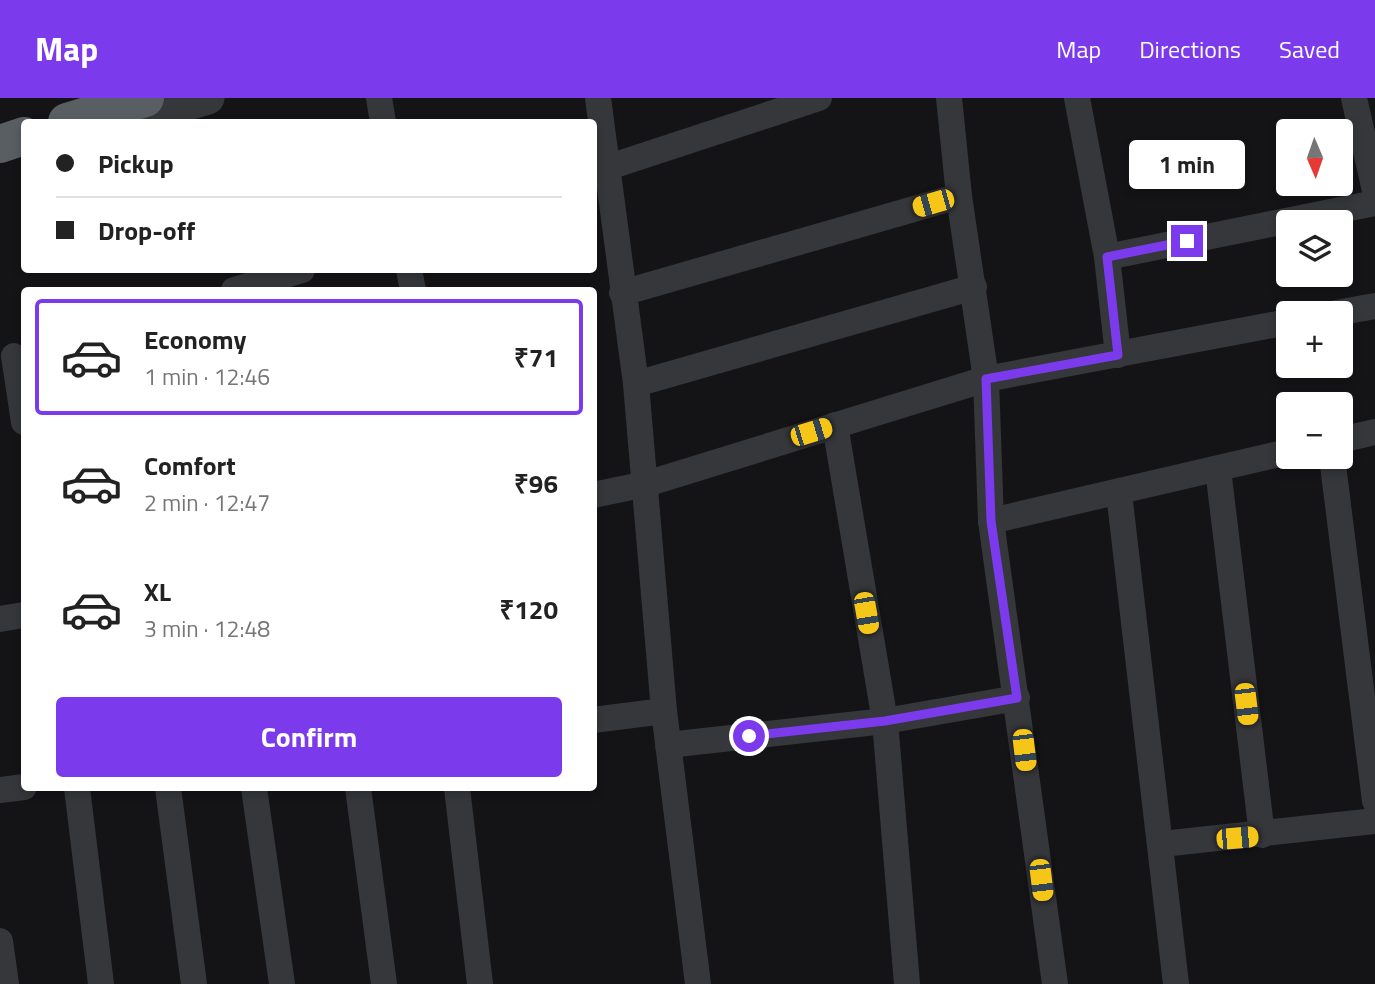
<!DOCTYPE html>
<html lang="en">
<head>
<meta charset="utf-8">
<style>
	body { margin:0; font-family:"Titillium Web",sans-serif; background:#f2f2f2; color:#222; height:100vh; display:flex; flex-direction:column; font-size:26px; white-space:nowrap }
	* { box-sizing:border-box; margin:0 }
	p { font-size:23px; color:#767676 }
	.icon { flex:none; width:38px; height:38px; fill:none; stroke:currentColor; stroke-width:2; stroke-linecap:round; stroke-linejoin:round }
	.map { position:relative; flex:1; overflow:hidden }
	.side { position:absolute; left:21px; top:189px; width:576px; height:504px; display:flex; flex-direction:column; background:#fff; border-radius:7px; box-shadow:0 4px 10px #0003 }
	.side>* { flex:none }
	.top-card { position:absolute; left:21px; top:21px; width:576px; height:154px; border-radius:7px; box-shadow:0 4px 10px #0003; display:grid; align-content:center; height:154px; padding:0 35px; background:#fff }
	.needle { width:46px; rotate:178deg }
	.tools { position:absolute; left:1276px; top:21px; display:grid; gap:14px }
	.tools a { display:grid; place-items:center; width:77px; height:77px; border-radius:7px; background:#fff; box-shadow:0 4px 10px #0003; font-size:35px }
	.end { position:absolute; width:32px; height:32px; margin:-16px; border:9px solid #7c3aed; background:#fff; box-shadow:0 0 0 4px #fff }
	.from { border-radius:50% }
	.bubble { position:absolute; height:49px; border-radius:7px; background:#fff; box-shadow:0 4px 10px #0003; font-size:23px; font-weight:700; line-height:49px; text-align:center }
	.car { position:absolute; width:21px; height:42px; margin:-21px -10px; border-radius:9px; box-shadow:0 0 5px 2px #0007; background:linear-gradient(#f5c518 24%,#345 0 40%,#f5c518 0 76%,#345 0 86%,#f5c518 0) }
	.top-card b { display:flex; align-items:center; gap:24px; height:66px; font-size:26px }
	.top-card b+b { border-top:2px solid #e0e0e0 }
	.top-card i { width:18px; height:18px; background:#222 }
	ul { padding:12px 0 0; list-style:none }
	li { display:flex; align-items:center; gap:21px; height:116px; margin:0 14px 10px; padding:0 21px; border:4px solid transparent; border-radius:7px }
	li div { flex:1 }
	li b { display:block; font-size:26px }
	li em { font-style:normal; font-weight:700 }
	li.active { border-color:#7c3aed }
	li>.icon { width:63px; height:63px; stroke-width:1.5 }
	.action { display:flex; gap:14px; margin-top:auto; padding:14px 35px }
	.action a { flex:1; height:80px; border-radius:7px; background:#7c3aed; color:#fff; font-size:28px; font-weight:700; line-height:80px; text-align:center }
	header { display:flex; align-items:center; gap:42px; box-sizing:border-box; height:98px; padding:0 35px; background:#7c3aed; color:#fff }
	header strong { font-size:33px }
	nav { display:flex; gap:38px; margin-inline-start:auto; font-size:24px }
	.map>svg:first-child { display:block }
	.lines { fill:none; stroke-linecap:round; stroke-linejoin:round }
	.minor { stroke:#35373b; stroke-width:26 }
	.tertiary { stroke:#35373b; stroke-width:33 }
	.trunk { stroke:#595e63; stroke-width:38 }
	.route { stroke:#7c3aed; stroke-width:9 }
</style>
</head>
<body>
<header>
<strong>Map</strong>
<nav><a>Map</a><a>Directions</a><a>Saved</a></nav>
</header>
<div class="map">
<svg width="1375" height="886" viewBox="0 0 1375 886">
	<rect width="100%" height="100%" fill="#141416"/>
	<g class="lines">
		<g class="minor">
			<path d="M379,0L383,24"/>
			<path d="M598,0L636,286L664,613L698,886"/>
			<path d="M949,0L959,98L986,281L991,423L1055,886"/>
			<path d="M1077,0L1107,159L1118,257"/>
			<path d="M1354,0L1375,93"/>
			<path d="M609,69L819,0"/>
			<path d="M1107,159L1375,105"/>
			<path d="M409,172L413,192"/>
			<path d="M234,192L302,172"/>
			<path d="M622,195L959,98"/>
			<path d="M1336,215L1375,208"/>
			<path d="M14,258L24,324"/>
			<path d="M636,286L974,189"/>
			<path d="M835,327L885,623L907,886"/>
			<path d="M1340,342L1375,334"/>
			<path d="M1332,359L1375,703"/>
			<path d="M1218,371L1262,737"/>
			<path d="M1119,395L1176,886"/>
			<path d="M593,397L646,386L986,281L1288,224"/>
			<path d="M991,423L1288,354"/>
			<path d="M0,521L24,517"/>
			<path d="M593,622L664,613"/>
			<path d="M668,647L885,623L1017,600"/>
			<path d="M77,690L101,886"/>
			<path d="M168,690L194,886"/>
			<path d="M254,690L282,886"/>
			<path d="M358,690L384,886"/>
			<path d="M457,690L480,886"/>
			<path d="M0,692L24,689"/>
			<path d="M1162,746L1375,723"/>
			<path d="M0,843L6,886"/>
		</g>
		<path class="tertiary" d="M129,24L208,0"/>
		<g class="trunk">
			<path d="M67,24L145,0"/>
			<path d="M0,46L24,38"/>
		</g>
	</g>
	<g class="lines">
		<path class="route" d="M749,638L885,623L1017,600L991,423L986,281L1118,257L1107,159L1187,143"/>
	</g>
</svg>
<div class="tools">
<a><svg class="needle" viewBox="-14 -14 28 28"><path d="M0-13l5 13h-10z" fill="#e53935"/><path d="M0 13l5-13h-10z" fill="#767676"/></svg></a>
<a><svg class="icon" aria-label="layers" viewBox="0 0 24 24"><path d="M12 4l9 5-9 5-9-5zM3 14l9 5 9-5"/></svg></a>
<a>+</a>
<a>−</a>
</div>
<i class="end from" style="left:749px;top:638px"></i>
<i class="end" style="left:1187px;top:143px"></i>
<div class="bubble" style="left:1129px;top:42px;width:116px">1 min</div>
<i class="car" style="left:933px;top:105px;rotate:254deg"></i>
<i class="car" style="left:811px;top:334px;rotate:73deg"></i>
<i class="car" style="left:866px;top:515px;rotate:170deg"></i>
<i class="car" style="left:1246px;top:606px;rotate:173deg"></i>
<i class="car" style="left:1024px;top:652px;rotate:173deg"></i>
<i class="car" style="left:1237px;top:740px;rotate:85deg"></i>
<i class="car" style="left:1041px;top:782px;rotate:173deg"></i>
<div class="top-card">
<b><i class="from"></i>Pickup</b>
<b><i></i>Drop-off</b>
</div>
<section class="side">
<ul>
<li class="active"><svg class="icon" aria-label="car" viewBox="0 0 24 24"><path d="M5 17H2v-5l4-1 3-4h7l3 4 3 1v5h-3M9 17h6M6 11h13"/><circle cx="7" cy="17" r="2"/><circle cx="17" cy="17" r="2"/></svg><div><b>Economy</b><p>1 min · 12:46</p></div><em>₹71</em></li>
<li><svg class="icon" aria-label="car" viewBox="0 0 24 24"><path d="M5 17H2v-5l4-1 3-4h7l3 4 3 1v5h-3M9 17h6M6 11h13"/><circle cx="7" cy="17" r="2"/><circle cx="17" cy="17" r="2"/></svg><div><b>Comfort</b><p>2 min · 12:47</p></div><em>₹96</em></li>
<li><svg class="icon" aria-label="car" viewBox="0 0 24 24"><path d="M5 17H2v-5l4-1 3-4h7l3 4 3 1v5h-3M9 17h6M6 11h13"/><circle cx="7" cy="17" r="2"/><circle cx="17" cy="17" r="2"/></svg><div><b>XL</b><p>3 min · 12:48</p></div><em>₹120</em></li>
</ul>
<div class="action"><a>Confirm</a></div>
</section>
</div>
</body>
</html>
